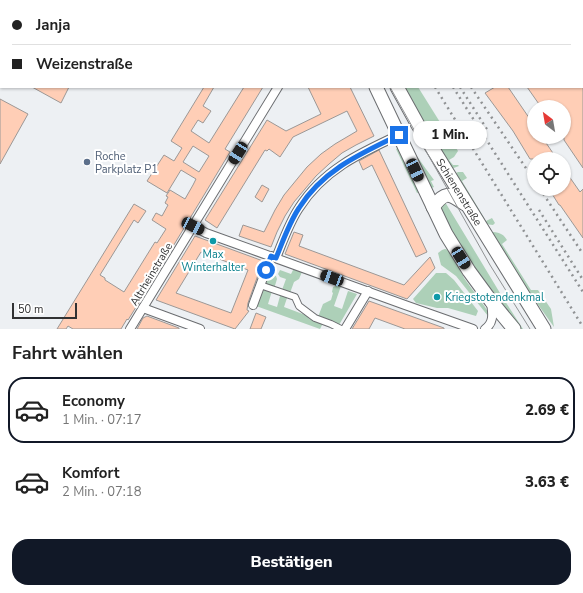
<!DOCTYPE html>
<html lang="de">
<head>
<meta charset="utf-8">
<style>
	body { margin:0; font-family:"Nunito Sans",sans-serif; background:#f6f6f6; color:#222; height:100vh; display:flex; flex-direction:column; font-size:15px; white-space:nowrap }
	* { box-sizing:border-box; margin:0 }
	p { font-size:13px; color:#767676 }
	.icon { flex:none; width:22px; height:22px; fill:none; stroke:currentColor; stroke-width:2; stroke-linecap:round; stroke-linejoin:round }
	.map { position:relative; height:329px; overflow:hidden }
	.side { display:flex; flex-direction:column; background:#fff; flex:1 }
	.side>* { flex:none }
	.guide { position:absolute; left:0px; top:0px; width:583px; height:88px; box-shadow:0 1px 3px #0004; display:grid; align-content:center; height:88px; padding:0 12px; background:#fff }
	.needle { width:26px; rotate:329deg }
	.fabs { position:absolute; left:527px; top:100px; display:grid; gap:8px }
	.fabs a { display:grid; place-items:center; width:44px; height:44px; border-radius:50%; background:#fff; box-shadow:0 1px 3px #0004; font-size:20px }
	.scale { position:absolute; left:12px; bottom:10px; width:65px; box-sizing:border-box; padding-left:4px; border:2px solid #313233; border-top:0; font-size:11px; line-height:14px; white-space:nowrap; color:#313233; -webkit-text-stroke:3px #fff; paint-order:stroke }
	.end { position:absolute; width:18px; height:18px; margin:-9px; border:5px solid #1a73e8; background:#fff; box-shadow:0 0 0 2px #fff }
	.from { border-radius:50% }
	.bubble { position:absolute; height:28px; border-radius:14px; background:#fff; box-shadow:0 1px 3px #0004; font-size:13px; font-weight:800; line-height:28px; text-align:center }
	.car { position:absolute; width:12px; height:24px; margin:-12px -6px; border-radius:5px; box-shadow:0 0 3px 1px #0007; background:linear-gradient(#222 24%,#8ab4d8 0 40%,#222 0 76%,#8ab4d8 0 86%,#222 0) }
	.guide b { display:flex; align-items:center; gap:14px; height:38px; font-size:15px }
	.guide b+b { border-top:1px solid #e0e0e0 }
	.guide i { width:10px; height:10px; background:#222 }
	ul { padding:0; list-style:none }
	li { display:flex; align-items:center; gap:12px; height:66px; margin:0 8px 6px; padding:0 4px; border:2px solid transparent; border-radius:16px }
	li div { flex:1 }
	li b { display:block; font-size:15px }
	li em { font-style:normal; font-weight:800 }
	li.active { border-color:#111827 }
	li>.icon { width:36px; height:36px; stroke-width:1.5 }
	h2 { padding:0 12px; font-size:18px; line-height:48px }
	.primary-button { display:flex; gap:8px; margin-top:auto; padding:8px 12px }
	.primary-button a { flex:1; height:46px; border-radius:16px; background:#111827; color:#fff; font-size:16px; font-weight:800; line-height:46px; text-align:center }
	.map>svg:first-child { display:block }
	.green { fill:#add0b8 }
	.building { fill:#ffceb6; stroke:#9c9896; fill-rule:evenodd }
	.lines { fill:none; stroke-linecap:round; stroke-linejoin:round }
	.pedestrian-casing { stroke:#6b6d70; stroke-width:8 }
	.minor-casing { stroke:#6b6d70; stroke-width:10 }
	.tertiary-casing { stroke:#6b6d70; stroke-width:13 }
	.primary-casing { stroke:#6b6d70; stroke-width:15 }
	.pedestrian { stroke:#fff; stroke-width:6 }
	.minor { stroke:#fff; stroke-width:8 }
	.tertiary { stroke:#fff; stroke-width:11 }
	.primary { stroke:#fff; stroke-width:13 }
	.tram { stroke:#909294; stroke-width:1 }
	.rail { stroke:#909294; stroke-width:2.5; stroke-dasharray:2 4; stroke-linecap:butt }
	.route { stroke:#1a73e8; stroke-width:5 }
	.service-dot { fill:#5c6f8a; stroke:#fff; stroke-width:1.5 }
	.culture-dot { fill:#0f9aa8; stroke:#fff; stroke-width:1.5 }
	.labels { text-anchor:middle; stroke-width:4; stroke-linejoin:round; paint-order:stroke }
	.service-label { font-size:11px; fill:#4e5e75; stroke:#fff; text-anchor:start }
	.street-label { font-size:11px; fill:#313233; stroke:#fff }
	.culture-label { font-size:11px; fill:#0d838f; stroke:#fff }
</style>
</head>
<body>
<div class="map">
<svg width="583" height="329" viewBox="0 0 583 329">
	<rect width="100%" height="100%" fill="#edf0f3"/>
	<g class="green">
		<path d="M404,87H418L458,151L454,157L449,160L453,165H458L459,166L451,169L418,116Z"/>
		<path d="M399,147L420,192L417,193L396,149Z"/>
		<path d="M410,147L434,180L431,181L434,187L429,189Z"/>
		<path d="M458,172H463L467,178L462,181L486,221L492,218L495,223L493,225L485,224L454,174Z"/>
		<path d="M445,202L503,298L523,329H520L457,245L440,208Z"/>
		<path d="M490,232C498,232 503,233 507,240L502,244L531,290H538L551,309L554,327L529,292L524,288Z"/>
		<path d="M445,249L449,250L460,268L464,278L485,307L488,312V316L456,276L441,265L438,253L442,250Z"/>
		<path d="M294,268L301,271L302,272L299,279L294,282L290,293L282,290L286,279L280,277L278,274L280,270L291,274Z"/>
		<path d="M268,273L276,276L277,279L274,289L264,285Z"/>
		<path d="M436,273H446L454,280L478,311L476,316L448,308H437L416,303L413,299Z"/>
		<path d="M338,285L341,286L334,306L342,309L348,291L357,294L339,325L318,317L323,304L331,300L333,293L332,292L333,287Z"/>
		<path d="M263,287L272,291L268,304L277,307L280,296L282,295L286,296L287,298L284,307L308,316L309,319L323,323L320,329L256,306Z"/>
	</g>
	<g class="building">
		<path d="M32,87H69L61,103Z"/>
		<path d="M204,87H214L203,106L211,111L203,123L198,120L191,131L209,143L244,87H263L225,149L230,152L143,296L128,320L127,319L121,329H73L68,326L66,329H57L134,204L146,211L138,223L134,220L100,275L105,278V280L124,292L155,242L157,243L166,229L152,220L156,213L162,216L168,205L165,203L168,197L166,196L170,190L185,199L193,185L196,179L181,170L167,193L147,181L164,155L174,161L182,148L171,141ZM193,146L209,156L199,172L183,162Z"/>
		<path d="M308,87H350L374,136L356,145L342,153L329,164L316,176L294,202L285,216L277,232L271,247L239,236L243,225L264,232L275,210L284,195L307,167L321,154L335,144L357,131L347,111L293,137L280,157L269,149L267,151L265,150L217,228L205,220L267,120L286,131L321,114Z"/>
		<path d="M495,87H508L534,125V137H542L557,159H530L513,131L485,93Z"/>
		<path d="M527,87H583V168L564,140V107H541Z"/>
		<path d="M0,99L28,114L0,164Z"/>
		<path d="M379,150L427,252L416,257L372,165L363,170L359,161Z"/>
		<path d="M564,169L580,192L583,189V238L560,205H559L549,189H564Z"/>
		<path d="M262,185L269,189L262,202L255,197Z"/>
		<path d="M294,232L303,235L299,246L404,285L430,257L435,268L407,299L285,254Z"/>
		<path d="M195,236L263,261L248,303L247,310L249,311L235,329L156,300ZM201,252L248,270L231,313L176,293Z"/>
		<path d="M369,301L444,328V329H405L375,318L369,329H352Z"/>
		<path d="M256,313L266,317L261,329H250Z"/>
		<path d="M147,316L179,328V329H137L143,318Z"/>
	</g>
	<g class="lines">
		<defs>
			<path id="pedestrian" d="M260,285L295,297L299,306L315,318L331,324L341,329"/>
			<g id="minor">
				<path d="M300,0L301,1"/>
				<path d="M193,226L206,233L405,305L473,329"/>
				<path d="M276,258C283,241 289,223 299,208C323,170 360,153 399,135"/>
				<path d="M253,305L271,256"/>
				<path d="M143,308L200,329"/>
				<path d="M130,329L278,87"/>
				<path d="M345,329L368,291"/>
				<path d="M485,329C495,322 492,312 491,302"/>
			</g>
			<g id="tertiary">
				<path d="M308,0L310,1"/>
				<path d="M360,0V1"/>
			</g>
			<g id="primary">
				<path d="M329,0V1"/>
				<path d="M349,0L350,1"/>
				<path d="M376,87L446,234L469,271L491,301L514,329"/>
				<path id="s1" d="M397,87L418,125L544,329"/>
				<path d="M433,207C446,190 449,194 465,204"/>
			</g>
		</defs>
		<use href="#pedestrian" class="pedestrian-casing"/>
		<use href="#minor" class="minor-casing"/>
		<use href="#tertiary" class="tertiary-casing"/>
		<use href="#primary" class="primary-casing"/>
		<use href="#pedestrian" class="pedestrian"/>
		<use href="#minor" class="minor"/>
		<use href="#tertiary" class="tertiary"/>
		<use href="#primary" class="primary"/>
		<g class="tram">
			<path d="M337,0V1"/>
			<path d="M390,87L444,183L490,265L530,329"/>
		</g>
		<g class="rail">
			<path d="M381,0L382,1"/>
			<path d="M398,0L399,1"/>
			<path d="M405,0L406,1"/>
			<path d="M413,0L414,1"/>
			<path d="M435,87L583,327"/>
			<path d="M453,87L583,292"/>
			<path d="M460,87L488,131"/>
			<path d="M471,87L534,180"/>
			<path d="M540,189L583,254"/>
			<path d="M539,210L583,280"/>
		</g>
	</g>
	<g class="lines">
		<path class="route" d="M266,270L271,256L276,258C283,241 289,223 299,208C323,170 360,154 399,135"/>
	</g>
	<circle class="service-dot" cx="87" cy="162" r="4"/>
	<g class="culture-dot">
		<circle cx="213" cy="241" r="4"/>
		<circle cx="437" cy="297" r="4"/>
	</g>
	<g class="labels">
		<g class="service-label">
			<text x="95" y="160">Roche<tspan x="95" dy="13">Parkplatz P1</tspan></text>
		</g>
		<g class="street-label">
			<text dy="4" stroke="none"><textPath href="#s1" startOffset="122">Schienenstraße</textPath></text>
			<text transform="translate(151 274) rotate(-59)" y="4">Altrheinstraße</text>
		</g>
		<g class="culture-label">
			<text x="213" y="258">Max<tspan x="213" dy="13">Winterhalter</tspan></text>
			<text x="445" y="301" text-anchor="start">Kriegstotendenkmal</text>
		</g>
	</g>
</svg>
<div class="fabs">
<a><svg class="needle" viewBox="-14 -14 28 28"><path d="M0-13l5 13h-10z" fill="#e53935"/><path d="M0 13l5-13h-10z" fill="#767676"/></svg></a>
<a><svg class="icon" aria-label="locate" viewBox="0 0 24 24"><circle cx="12" cy="12" r="6"/><path d="M12 2v4M12 18v4M2 12h4M18 12h4"/></svg></a>
</div>
<div class="scale">50 m</div>
<i class="end from" style="left:266px;top:270px"></i>
<i class="end" style="left:399px;top:135px"></i>
<div class="bubble" style="left:413px;top:121px;width:74px">1 Min.</div>
<i class="car" style="left:238px;top:153px;rotate:212deg"></i>
<i class="car" style="left:415px;top:170px;rotate:155deg"></i>
<i class="car" style="left:193px;top:226px;rotate:116deg"></i>
<i class="car" style="left:461px;top:258px;rotate:148deg"></i>
<i class="car" style="left:332px;top:278px;rotate:290deg"></i>
<div class="guide">
<b><i class="from"></i>Janja</b>
<b><i></i>Weizenstraße</b>
</div>
</div>
<section class="side">
<h2>Fahrt wählen</h2>
<ul>
<li class="active"><svg class="icon" aria-label="car" viewBox="0 0 24 24"><path d="M5 17H2v-5l4-1 3-4h7l3 4 3 1v5h-3M9 17h6M6 11h13"/><circle cx="7" cy="17" r="2"/><circle cx="17" cy="17" r="2"/></svg><div><b>Economy</b><p>1 Min. · 07:17</p></div><em>2.69 €</em></li>
<li><svg class="icon" aria-label="car" viewBox="0 0 24 24"><path d="M5 17H2v-5l4-1 3-4h7l3 4 3 1v5h-3M9 17h6M6 11h13"/><circle cx="7" cy="17" r="2"/><circle cx="17" cy="17" r="2"/></svg><div><b>Komfort</b><p>2 Min. · 07:18</p></div><em>3.63 €</em></li>
</ul>
<div class="primary-button"><a>Bestätigen</a></div>
</section>
</body>
</html>
